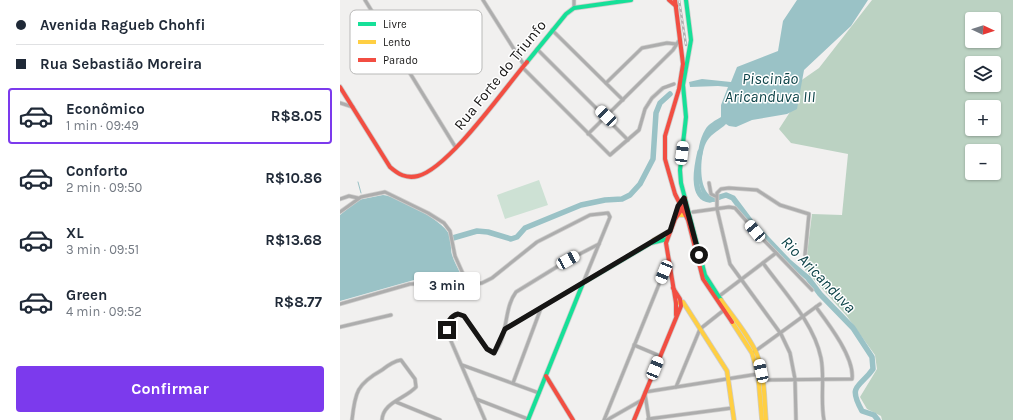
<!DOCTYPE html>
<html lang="pt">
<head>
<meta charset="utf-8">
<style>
	body { margin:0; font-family:Karla,sans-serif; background:#f6f6f7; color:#1f2937; height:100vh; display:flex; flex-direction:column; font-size:15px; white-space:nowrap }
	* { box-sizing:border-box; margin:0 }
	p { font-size:13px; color:#747a83 }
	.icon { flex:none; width:22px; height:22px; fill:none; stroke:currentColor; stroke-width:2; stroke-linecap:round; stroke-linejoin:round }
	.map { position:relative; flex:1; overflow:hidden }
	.drawer { display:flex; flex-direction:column; background:#fff; width:340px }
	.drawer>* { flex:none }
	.banner { display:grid; align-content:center; height:88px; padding:0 16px; background:#fff }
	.needle { width:26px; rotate:94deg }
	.tools { position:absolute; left:625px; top:12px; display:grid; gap:8px }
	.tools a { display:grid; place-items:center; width:36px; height:36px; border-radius:4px; background:#fff; box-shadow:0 1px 3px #0004; font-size:20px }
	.end { position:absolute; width:18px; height:18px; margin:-9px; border:5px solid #161514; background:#fff; box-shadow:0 0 0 2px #fff }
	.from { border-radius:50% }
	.bubble { position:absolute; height:28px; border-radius:4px; background:#fff; box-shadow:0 1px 3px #0004; font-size:13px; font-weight:700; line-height:28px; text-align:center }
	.car { position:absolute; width:12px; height:24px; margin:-12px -6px; border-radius:5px; box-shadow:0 0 3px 1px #0007; background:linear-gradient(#fff 24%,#345 0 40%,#fff 0 76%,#345 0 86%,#fff 0) }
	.banner b { display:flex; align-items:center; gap:14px; height:38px; font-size:15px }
	.banner b+b { border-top:1px solid #e0e1e3 }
	.banner i { width:10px; height:10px; background:#1f2937 }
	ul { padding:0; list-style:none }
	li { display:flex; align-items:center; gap:12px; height:56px; margin:0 8px 6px; padding:0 8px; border:2px solid transparent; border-radius:4px }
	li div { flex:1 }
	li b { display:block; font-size:15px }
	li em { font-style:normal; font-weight:700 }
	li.current { border-color:#7c3aed }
	li>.icon { width:36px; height:36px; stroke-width:1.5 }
	.button { display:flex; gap:8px; margin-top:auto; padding:8px 16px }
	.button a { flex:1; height:46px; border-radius:4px; background:#7c3aed; color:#fff; font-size:16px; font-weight:700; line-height:46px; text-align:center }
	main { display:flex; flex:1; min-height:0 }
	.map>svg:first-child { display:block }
	.green { fill:#cde1d4 }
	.forest { fill:#bbd2c2; fill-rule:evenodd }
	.water { fill:#9ac2c6 }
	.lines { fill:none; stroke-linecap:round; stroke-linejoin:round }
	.stream { stroke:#9ac2c6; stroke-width:1 }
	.river { stroke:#9ac2c6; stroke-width:5.5 }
	.street-casing { stroke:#cecdcc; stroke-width:4.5 }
	.fast-casing { stroke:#cecdcc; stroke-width:5.5 }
	.slow-casing { stroke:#cecdcc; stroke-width:5.5 }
	.jam-casing { stroke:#cecdcc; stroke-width:5.5 }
	.street { stroke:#adadad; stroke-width:3 }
	.fast { stroke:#16e098; stroke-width:4 }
	.slow { stroke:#ffcf43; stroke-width:4 }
	.jam { stroke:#f24e42; stroke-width:4 }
	.rail-casing { stroke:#b0afaf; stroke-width:2.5 }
	.rail { stroke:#fff; stroke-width:1; stroke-dasharray:3; stroke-linecap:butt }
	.route { stroke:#161514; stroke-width:5 }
	.labels { text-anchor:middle; stroke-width:3; stroke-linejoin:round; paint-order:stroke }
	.street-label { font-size:15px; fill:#161514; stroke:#fff }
	.water-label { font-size:16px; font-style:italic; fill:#0e4449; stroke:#fff }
	.key { fill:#fff; stroke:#b9b9b8; stroke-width:1 }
	.key-label { font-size:11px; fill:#161514 }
</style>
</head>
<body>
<main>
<section class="drawer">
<div class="banner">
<b><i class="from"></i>Avenida Ragueb Chohfi</b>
<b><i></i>Rua Sebastião Moreira</b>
</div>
<ul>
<li class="current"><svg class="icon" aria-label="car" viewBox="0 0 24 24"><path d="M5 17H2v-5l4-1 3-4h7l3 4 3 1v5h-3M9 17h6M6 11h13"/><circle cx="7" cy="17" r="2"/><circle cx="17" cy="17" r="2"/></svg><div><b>Econômico</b><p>1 min · 09:49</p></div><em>R$8.05</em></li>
<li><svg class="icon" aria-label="car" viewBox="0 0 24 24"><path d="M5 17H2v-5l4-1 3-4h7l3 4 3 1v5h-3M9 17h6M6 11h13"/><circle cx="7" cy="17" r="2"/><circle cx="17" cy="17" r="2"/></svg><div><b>Conforto</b><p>2 min · 09:50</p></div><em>R$10.86</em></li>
<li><svg class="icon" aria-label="car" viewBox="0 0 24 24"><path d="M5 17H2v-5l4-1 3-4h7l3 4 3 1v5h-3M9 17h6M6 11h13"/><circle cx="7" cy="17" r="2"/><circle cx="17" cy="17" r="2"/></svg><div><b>XL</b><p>3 min · 09:51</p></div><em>R$13.68</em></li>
<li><svg class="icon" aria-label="car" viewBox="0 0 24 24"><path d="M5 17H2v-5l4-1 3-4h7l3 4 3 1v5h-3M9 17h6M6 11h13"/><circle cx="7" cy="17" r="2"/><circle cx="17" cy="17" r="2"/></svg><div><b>Green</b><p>4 min · 09:52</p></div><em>R$8.77</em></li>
</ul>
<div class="button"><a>Confirmar</a></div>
</section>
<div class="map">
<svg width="673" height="420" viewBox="0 0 673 420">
	<rect width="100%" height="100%" fill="#f1f0ef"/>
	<path class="green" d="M199,180L208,205L165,219L157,195Z"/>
	<path class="forest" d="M532,0H673V420H542L541,416L527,409L520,397L537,369L535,355L506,315L465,270L472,214L502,215L508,154L451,143L439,129L450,112L446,91L479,68ZM632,19H654V41H632ZM632,63H654V85H632ZM632,107H654V129H632ZM632,151H654V173H632Z"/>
	<g class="water">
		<path d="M457,0H528L511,26L464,70L457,109L447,114L412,120L396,127L389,126L386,124C380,130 372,133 367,141C359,153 356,204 381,196V199L375,202L368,201C353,188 355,146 365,130C368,124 376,120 381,117V105L388,87L378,86L350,87L349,82L362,79L391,82L397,67L438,51L443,21Z"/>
		<path d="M43,195C58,196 102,220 109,234C112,241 110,248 112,255C114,262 118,268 121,275L118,281L74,280L0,301V215L18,200Z"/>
	</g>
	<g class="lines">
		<path class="stream" d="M18,182L21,193"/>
		<g class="river">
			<path d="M360,152C357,165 350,198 370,200L386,195L393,198L411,222L448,261L468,278L480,294L513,328L532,357L533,369C520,388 507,384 522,411L534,415L538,420"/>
			<path d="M106,240L137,231L148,232L171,239L177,237L185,228L241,205L265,200L282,199L290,195L300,184L313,159L316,113L320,103L330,94"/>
		</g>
		<defs>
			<g id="street">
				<path d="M25,0L116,148"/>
				<path d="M143,0L184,65"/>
				<path d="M234,0V8"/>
				<path d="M212,30L283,100"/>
				<path d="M197,49L288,140"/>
				<path d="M182,67L270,155L299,130L305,109L312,98L323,88L334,84"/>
				<path d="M266,83L302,48L327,43L336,44"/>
				<path d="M0,103L13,107"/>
				<path d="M248,134L333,50L340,39"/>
				<path d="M369,183L371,194L375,196"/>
				<path d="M0,199L9,196L18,198"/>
				<path d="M0,212L21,197L45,192L88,213L104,223L110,231L115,256L128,285"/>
				<path d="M353,212L389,207L395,208L415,231L472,290"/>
				<path d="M423,263C444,292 474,323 481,358C485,378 480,400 484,420"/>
				<path d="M378,297L436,253"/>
				<path d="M0,304L70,284L96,283L119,286L142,283L152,278L197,242L250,215L268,213L270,217L243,283L165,329"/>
				<path d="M0,327L51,315"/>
				<path d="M294,345L320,356"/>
				<path d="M414,352L480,304"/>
				<path d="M122,365L199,393"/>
				<path d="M422,380L512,379C515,358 488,323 476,307"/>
				<path d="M173,383L201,308"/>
				<path d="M336,387L360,329L384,310"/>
				<path d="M305,392L418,374"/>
				<path d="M305,394L309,420"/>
				<path d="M136,399L188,419"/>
				<path d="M56,402L100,420"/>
				<path d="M308,419L392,408"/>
				<path d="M12,420C15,392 17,384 42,370C47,366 54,361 61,360L75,379L76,387C65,399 43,402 42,420"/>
				<path d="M145,420L108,334C106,325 109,317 118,314L124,316L147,349L154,353C169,336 163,309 176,292L228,260L259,244"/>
				<path d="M264,420L324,272L328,266"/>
				<path d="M267,420L302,400"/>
				<path d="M456,420L455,379L450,353L441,334L390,264L377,209V193L381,189L389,188L417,190L440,205L469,214L465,255"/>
			</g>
			<g id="fast">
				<path d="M346,0L351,40L343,85L346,117L340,170L341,183L365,275L381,300"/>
				<path d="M187,62L226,14L234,8L291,0"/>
				<path d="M188,420L243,283L311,243L327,239"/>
			</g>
			<g id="slow">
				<path d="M338,215H346"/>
				<path d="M314,240L330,231"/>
				<path d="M381,300C393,317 407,333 416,352C425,373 424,398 426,420"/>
				<path d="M336,303L343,302L387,371L394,420"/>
				<path d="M392,322L412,353L418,374L422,420"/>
			</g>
			<g id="jam">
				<path d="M329,0L336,6"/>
				<path d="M335,0L343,64L339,89L325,136V159L335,194L348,220L363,279L392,322"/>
				<path d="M0,87L50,167C58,174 66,179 78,176C109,168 164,89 187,62"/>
				<path d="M335,218L340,202L345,198"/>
				<path d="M336,315V303L326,243L335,219L346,203"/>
				<path d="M206,376L233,420"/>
				<path d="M294,420L341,306L340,299L333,288"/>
			</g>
		</defs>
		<use href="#street" class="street-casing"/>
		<use href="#fast" class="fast-casing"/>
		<use href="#slow" class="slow-casing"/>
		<use href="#jam" class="jam-casing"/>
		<use href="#street" class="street"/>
		<use href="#fast" class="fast"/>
		<use href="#slow" class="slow"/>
		<use href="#jam" class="jam"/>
		<defs>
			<path id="rail" d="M339,0L346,45"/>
		</defs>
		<use href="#rail" class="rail-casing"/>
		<use href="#rail" class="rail"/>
	</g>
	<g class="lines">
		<path class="route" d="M107,330C107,323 110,316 118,314L124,316L147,349L154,353L165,329L330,231L338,206L344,198L359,255"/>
	</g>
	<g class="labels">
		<g class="street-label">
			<text transform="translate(160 75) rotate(-51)" y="5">Rua Forte do Triunfo</text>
		</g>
		<g class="water-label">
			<text x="430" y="84">Piscinão<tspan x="430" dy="18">Aricanduva III</tspan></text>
			<text transform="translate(479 274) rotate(46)" y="6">Rio Aricanduva</text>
		</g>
	</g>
	<rect x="10" y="10" width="132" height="64" rx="6" class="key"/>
	<rect x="18" y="22" width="18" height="4" fill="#16e098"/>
	<rect x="18" y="40" width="18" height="4" fill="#ffcf43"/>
	<rect x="18" y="58" width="18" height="4" fill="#f24e42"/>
	<g class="key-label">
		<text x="43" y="28">Livre</text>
		<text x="43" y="46">Lento</text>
		<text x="43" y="64">Parado</text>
	</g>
</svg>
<div class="tools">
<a><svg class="needle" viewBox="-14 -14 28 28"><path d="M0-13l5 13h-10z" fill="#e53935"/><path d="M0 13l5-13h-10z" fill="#747a83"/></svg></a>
<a><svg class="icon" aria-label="layers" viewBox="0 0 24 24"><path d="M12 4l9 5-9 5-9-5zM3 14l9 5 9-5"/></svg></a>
<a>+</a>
<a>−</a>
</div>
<i class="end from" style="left:359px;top:255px"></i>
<i class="end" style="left:107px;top:330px"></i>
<div class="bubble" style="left:74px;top:272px;width:66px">3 min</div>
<i class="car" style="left:266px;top:116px;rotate:314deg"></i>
<i class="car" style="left:342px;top:153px;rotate:7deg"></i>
<i class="car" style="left:415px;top:231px;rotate:320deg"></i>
<i class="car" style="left:228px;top:260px;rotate:61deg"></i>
<i class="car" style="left:324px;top:272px;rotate:202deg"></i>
<i class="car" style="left:315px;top:368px;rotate:22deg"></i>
<i class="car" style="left:421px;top:371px;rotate:348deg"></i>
</div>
</main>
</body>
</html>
